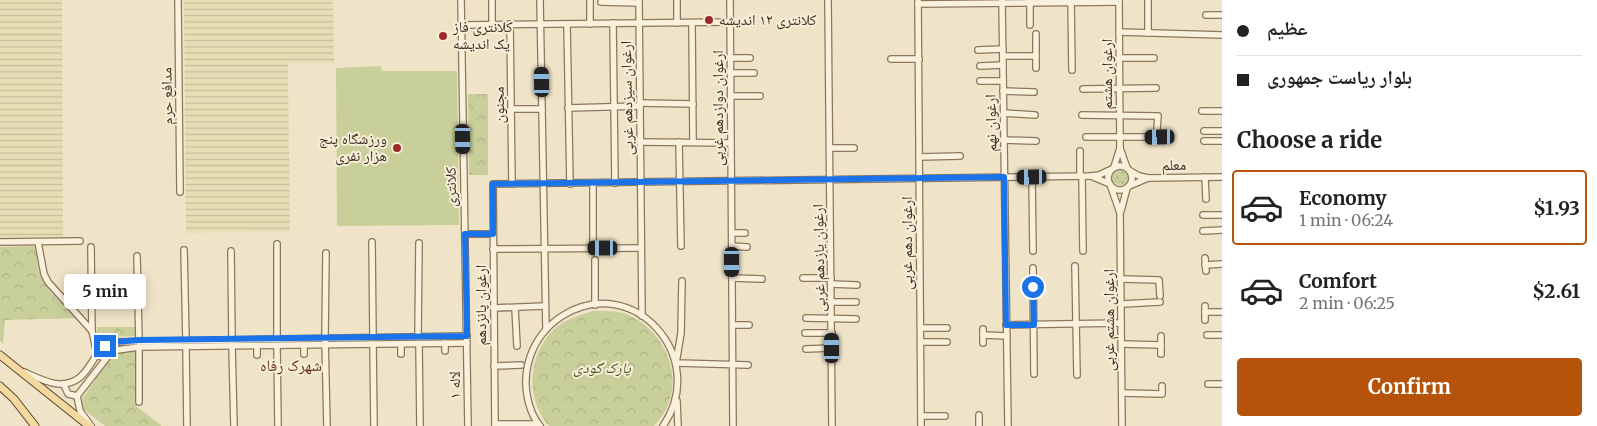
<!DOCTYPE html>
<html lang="en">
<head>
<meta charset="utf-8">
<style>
	body { margin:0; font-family:Merriweather,"Noto Naskh Arabic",serif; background:#f2f2f2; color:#222; height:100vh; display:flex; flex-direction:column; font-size:19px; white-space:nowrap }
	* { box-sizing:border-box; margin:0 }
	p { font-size:16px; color:#767676 }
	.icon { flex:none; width:28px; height:28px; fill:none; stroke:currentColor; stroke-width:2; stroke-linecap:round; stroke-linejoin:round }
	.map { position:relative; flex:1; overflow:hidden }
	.sheet { display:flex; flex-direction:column; background:#fff; width:375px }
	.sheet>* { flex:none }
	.top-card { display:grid; align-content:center; height:110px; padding:0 15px; background:#fff }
	.end { position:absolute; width:22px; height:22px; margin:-11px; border:6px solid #1a73e8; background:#fff; box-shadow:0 0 0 2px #fff }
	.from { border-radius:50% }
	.bubble { position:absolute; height:35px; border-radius:5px; background:#fff; box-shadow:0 2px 12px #0003; font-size:16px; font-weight:700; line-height:35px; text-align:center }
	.car { position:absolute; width:15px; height:30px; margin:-15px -8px; border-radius:6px; box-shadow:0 0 4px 1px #0007; background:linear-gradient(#222 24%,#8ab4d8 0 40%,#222 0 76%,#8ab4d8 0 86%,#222 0) }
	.top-card b { display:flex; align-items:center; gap:18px; height:48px; font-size:19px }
	.top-card b+b { border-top:1px solid #e0e0e0 }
	.top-card i { width:12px; height:12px; background:#222 }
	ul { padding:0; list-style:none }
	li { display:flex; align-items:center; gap:15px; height:75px; margin:0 10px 8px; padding:0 5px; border:2px solid transparent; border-radius:5px }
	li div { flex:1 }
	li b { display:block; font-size:19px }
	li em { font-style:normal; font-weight:700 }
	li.on { border-color:#b45309 }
	li>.icon { width:45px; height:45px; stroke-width:1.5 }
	h2 { padding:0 15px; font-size:22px; line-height:60px }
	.cta { display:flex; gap:10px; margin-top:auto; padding:10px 15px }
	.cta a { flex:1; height:58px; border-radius:5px; background:#b45309; color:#fff; font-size:20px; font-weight:700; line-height:58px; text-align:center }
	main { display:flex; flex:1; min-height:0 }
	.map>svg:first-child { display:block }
	.farmland { fill:url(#farmland-rules) }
	.grass { fill:url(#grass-dots) }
	.forest { fill:url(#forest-crowns) }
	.pitch { fill:#c9cf9b }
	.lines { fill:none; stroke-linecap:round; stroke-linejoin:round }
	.minor-casing { stroke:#8d765c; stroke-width:8 }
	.major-casing { stroke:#5b4430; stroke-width:9 }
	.minor { stroke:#faf1dc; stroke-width:5.5 }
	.major { stroke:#f3d9a0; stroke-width:7 }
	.route { stroke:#1a73e8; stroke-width:6 }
	.poi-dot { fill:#9e2a2b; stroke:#f7eed8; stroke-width:2 }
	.labels { text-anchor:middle; stroke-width:4; stroke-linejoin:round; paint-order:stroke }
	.poi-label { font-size:15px; fill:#3d2e20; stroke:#f7eed8; text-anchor:start }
	.street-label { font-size:15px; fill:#3d2e20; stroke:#f7eed8 }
	.park-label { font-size:15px; font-style:italic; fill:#4d5a26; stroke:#f7eed8 }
	.neighbourhood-label { font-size:16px; fill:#6b2e1e; stroke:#f7eed8 }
</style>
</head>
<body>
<main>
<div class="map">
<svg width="1222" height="426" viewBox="0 0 1222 426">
	<defs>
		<pattern id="farmland-rules" width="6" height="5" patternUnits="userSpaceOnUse" patternTransform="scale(1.25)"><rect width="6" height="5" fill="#e6deb5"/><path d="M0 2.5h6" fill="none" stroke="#c6bf9b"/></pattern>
		<pattern id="grass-dots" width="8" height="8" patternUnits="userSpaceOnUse" patternTransform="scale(1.25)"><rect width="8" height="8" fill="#c9cf9b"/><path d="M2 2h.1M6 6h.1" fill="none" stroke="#aeb285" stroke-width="1.8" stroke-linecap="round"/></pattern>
		<pattern id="forest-crowns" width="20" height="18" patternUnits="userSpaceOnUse" patternTransform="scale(1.25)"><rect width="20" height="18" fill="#c9cf9b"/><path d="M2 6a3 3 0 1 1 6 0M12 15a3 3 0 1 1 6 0" fill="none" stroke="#aeb285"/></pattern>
	</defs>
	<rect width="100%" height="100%" fill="#f0e4c8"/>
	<g class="farmland">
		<path d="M0,0H62L63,237L0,238Z"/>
		<path d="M184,0H333L334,63H288L290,231L186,233Z"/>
	</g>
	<circle class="grass" cx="1120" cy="177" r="8"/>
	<g class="forest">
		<path d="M468,94H488V175H469Z"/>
		<path d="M35,246C37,256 37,268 41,277C48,293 65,306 79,318L5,320L3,344L0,341V247Z"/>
		<path d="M593,311C605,311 619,310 631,316C671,336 689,391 654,426H549C522,396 529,343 564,322C573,317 583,314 593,311Z"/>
		<path d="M97,327H135V336L97,337Z"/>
		<path d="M135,350L136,406L162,426H105L82,408L80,402L112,355Z"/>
	</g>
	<path class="pitch" d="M381,66L382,71H457L459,225L337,226L336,68Z"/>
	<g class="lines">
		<defs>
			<g id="minor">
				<path d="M178,0L180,192"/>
				<path d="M461,0L468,426"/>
				<path d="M492,0V25"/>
				<path d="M540,0L546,329"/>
				<path d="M590,0V24"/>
				<path d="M639,0L642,316"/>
				<path d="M677,0V23"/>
				<path d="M730,0L733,426"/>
				<path d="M828,0L832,426"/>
				<path d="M918,0L921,426"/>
				<path d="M1002,0L1008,426"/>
				<path d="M1071,0L1072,70"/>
				<path d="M601,2L639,3"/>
				<path d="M918,4L1119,2"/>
				<path d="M1206,15H1222"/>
				<path d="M613,23L615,183"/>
				<path d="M692,23L693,142"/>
				<path d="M510,24L512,184"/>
				<path d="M567,24L570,184"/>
				<path d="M461,25L730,22"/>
				<path d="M1030,25V0"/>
				<path d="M1119,32L1222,35"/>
				<path d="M1148,33V0"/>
				<path d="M978,50L1003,49"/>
				<path d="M1003,56H1036"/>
				<path d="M730,58H750"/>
				<path d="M1119,58H1154"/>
				<path d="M891,59H919"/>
				<path d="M980,66L1003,65"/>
				<path d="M1036,68V34"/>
				<path d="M731,73H754"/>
				<path d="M980,81H1003"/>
				<path d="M1083,89L1156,88"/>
				<path d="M1003,91L1034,92"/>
				<path d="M731,96H760"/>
				<path d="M640,103L693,104"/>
				<path d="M568,108L640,106"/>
				<path d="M511,109H542"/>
				<path d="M1202,111H1222"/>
				<path d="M1004,113L1035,115"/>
				<path d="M1082,115L1158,116L1157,129"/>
				<path d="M1204,131H1222"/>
				<path d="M1086,137H1160"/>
				<path d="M1004,140L1036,141"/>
				<path d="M1204,141H1222"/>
				<path d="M640,142L731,143"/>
				<path d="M679,142L681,246"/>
				<path d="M830,148H854"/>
				<path d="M1120,148L1127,168"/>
				<path d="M919,157L960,156"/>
				<circle cx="1120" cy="178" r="12"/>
				<path d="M1114,167L1120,148L1119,0"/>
				<path d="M1130,171L1139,176L1148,178"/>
				<path d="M1080,176V151"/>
				<path d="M1082,176L1083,251"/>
				<path d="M1091,176L1110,184"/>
				<path d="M1032,177L1033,251"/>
				<path d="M1205,177L1206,199"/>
				<path d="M1129,186L1148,178L1222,177"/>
				<path d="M1111,187L1120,213L1122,426"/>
				<path d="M1121,211L1127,188"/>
				<path d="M1203,215H1222"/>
				<path d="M1203,231L1222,230"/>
				<path d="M732,233H745"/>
				<path d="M465,234H493"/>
				<path d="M0,242L80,241"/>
				<path d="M38,242L44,274L48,282L92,331"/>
				<path d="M372,242L373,337"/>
				<path d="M593,242V183"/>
				<path d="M277,244V339"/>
				<path d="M732,246L747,247"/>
				<path d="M91,247L92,331L97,354L105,359"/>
				<path d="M493,249L641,248"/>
				<path d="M184,250L186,340"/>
				<path d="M231,251L232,340"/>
				<path d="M326,253L325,338L327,426"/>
				<path d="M137,256L139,341"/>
				<path d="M1205,258L1206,271"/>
				<path d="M595,260V305"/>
				<path d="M1205,265L1222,264"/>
				<path d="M1075,266L1077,375"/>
				<path d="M1033,268L1034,374"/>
				<path d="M732,278L762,279"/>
				<path d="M803,278H831"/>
				<path d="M1122,279L1159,280L1160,296"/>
				<path d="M682,281L681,333L676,363L748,365"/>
				<path d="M831,284L857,285"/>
				<path d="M831,302H856"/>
				<path d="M1122,304L1160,302"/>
				<path d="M1205,306V320"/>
				<path d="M494,308L545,306"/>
				<path d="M515,308L517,346"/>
				<path d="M1205,312H1222"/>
				<path d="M806,318L856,319"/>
				<path d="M733,325H749"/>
				<path d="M1006,325L1121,323"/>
				<path d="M921,328H947"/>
				<path d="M805,333H832"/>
				<path d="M983,335L1007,336"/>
				<path d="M1207,335H1222"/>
				<path d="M418,337L419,243"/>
				<path d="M921,342H947"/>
				<path d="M445,343V351"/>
				<path d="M983,343V329"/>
				<path d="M373,344L374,426"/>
				<path d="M401,344V354"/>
				<path d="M419,344L420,426"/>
				<path d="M1122,344L1161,345"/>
				<path d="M232,346L234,426"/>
				<path d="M257,346V355"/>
				<path d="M277,346L278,426"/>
				<path d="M186,347L187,426"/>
				<path d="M806,349L832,348"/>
				<path d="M304,354V345"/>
				<path d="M1161,354V336"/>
				<path d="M494,366L521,365"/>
				<path d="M24,372C42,380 62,391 79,378C86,373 91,363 96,356C101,350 106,344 114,342L467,336"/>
				<path d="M1208,384H1222"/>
				<path d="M64,385L68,394L77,396"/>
				<path d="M1122,393L1162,394V386"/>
				<path d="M677,401L678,426"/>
				<path d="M139,402V347"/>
				<path d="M921,416H945"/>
				<path d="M495,424H538"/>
				<path d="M91,426L80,411L77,396L109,355L117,350L139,347L467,343"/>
				<path d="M495,426L493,184L1091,176L1099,175L1112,169"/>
				<path d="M540,426C527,410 523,384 528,364C533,344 545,327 562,316C634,271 710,358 663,426"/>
				<path d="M979,426V415"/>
			</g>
			<g id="major">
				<path d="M0,355L89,426"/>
				<path d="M0,386L14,399L35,426"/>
			</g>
		</defs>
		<use href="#minor" class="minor-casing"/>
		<use href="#major" class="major-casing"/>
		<use href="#minor" class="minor"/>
		<use href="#major" class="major"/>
	</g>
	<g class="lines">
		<path class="route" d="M105,346L114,342L139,340L467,336L465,234H493V184L1004,177L1006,325H1034L1033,287"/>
	</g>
	<g class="poi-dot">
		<circle cx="709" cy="20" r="5"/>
		<circle cx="443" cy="36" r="5"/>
		<circle cx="397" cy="148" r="5"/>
	</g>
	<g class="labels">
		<g class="poi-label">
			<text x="719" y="25">کلانتری ۱۲ اندیشه</text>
			<text x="453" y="32">کلانتری فاز<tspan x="453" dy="17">یک اندیشه</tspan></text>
			<text x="387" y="144" text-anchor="end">ورزشگاه پنج<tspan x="387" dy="17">هزار نفری</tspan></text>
		</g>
		<g class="street-label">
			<text transform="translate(1107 74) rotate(-90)" y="5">ارغوان هشتم</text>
			<text transform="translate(167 96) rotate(-91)" y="5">مدافع حرم</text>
			<text transform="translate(627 98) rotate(-91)" y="5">ارغوان سیزدهم غربی</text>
			<text transform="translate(499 105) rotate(-91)" y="5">مجنون</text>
			<text transform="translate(718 108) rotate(-90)" y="5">ارغوان دوازدهم غربی</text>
			<text transform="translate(991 123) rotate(-91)" y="5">ارغوان نهم</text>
			<text transform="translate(1174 165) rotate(-1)" y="5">معلم</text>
			<text transform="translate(451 187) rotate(-91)" y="5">کلانتری</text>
			<text transform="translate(907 243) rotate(-90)" y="5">ارغوان دهم غربی</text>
			<text transform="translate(819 258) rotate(-91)" y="5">ارغوان یازدهم غربی</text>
			<text transform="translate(481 305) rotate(-90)" y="5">ارغوان پانزدهم</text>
			<text transform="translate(1109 320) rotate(-90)" y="5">ارغوان هشتم غربی</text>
			<text transform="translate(455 385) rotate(-91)" y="5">لاله ۱</text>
		</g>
		<g class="park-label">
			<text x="602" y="373">پارک گودی</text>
		</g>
		<g class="neighbourhood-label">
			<text x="291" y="371">شهرک رفاه</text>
		</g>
	</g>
</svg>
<i class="end from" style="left:1033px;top:287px"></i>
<i class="end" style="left:105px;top:346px"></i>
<div class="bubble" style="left:64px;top:274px;width:82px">5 min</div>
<i class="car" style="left:542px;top:82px;rotate:359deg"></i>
<i class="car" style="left:1160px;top:137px;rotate:269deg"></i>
<i class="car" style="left:463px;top:139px;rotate:179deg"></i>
<i class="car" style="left:1032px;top:177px;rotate:269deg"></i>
<i class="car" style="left:603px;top:248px;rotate:270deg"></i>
<i class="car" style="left:732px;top:262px;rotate:180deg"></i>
<i class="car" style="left:832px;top:348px;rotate:0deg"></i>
</div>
<section class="sheet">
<div class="top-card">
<b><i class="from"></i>عظیم</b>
<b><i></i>بلوار ریاست جمهوری</b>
</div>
<h2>Choose a ride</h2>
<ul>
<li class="on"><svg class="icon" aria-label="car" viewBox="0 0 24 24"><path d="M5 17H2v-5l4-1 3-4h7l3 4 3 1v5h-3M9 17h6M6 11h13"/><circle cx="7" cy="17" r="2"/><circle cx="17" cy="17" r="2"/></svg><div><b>Economy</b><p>1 min · 06:24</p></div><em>$1.93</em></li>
<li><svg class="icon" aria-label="car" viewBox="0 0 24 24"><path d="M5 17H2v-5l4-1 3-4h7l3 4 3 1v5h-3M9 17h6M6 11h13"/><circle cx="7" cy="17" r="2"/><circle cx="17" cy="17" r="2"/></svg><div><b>Comfort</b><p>2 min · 06:25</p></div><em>$2.61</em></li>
</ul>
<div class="cta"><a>Confirm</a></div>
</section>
</main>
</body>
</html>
